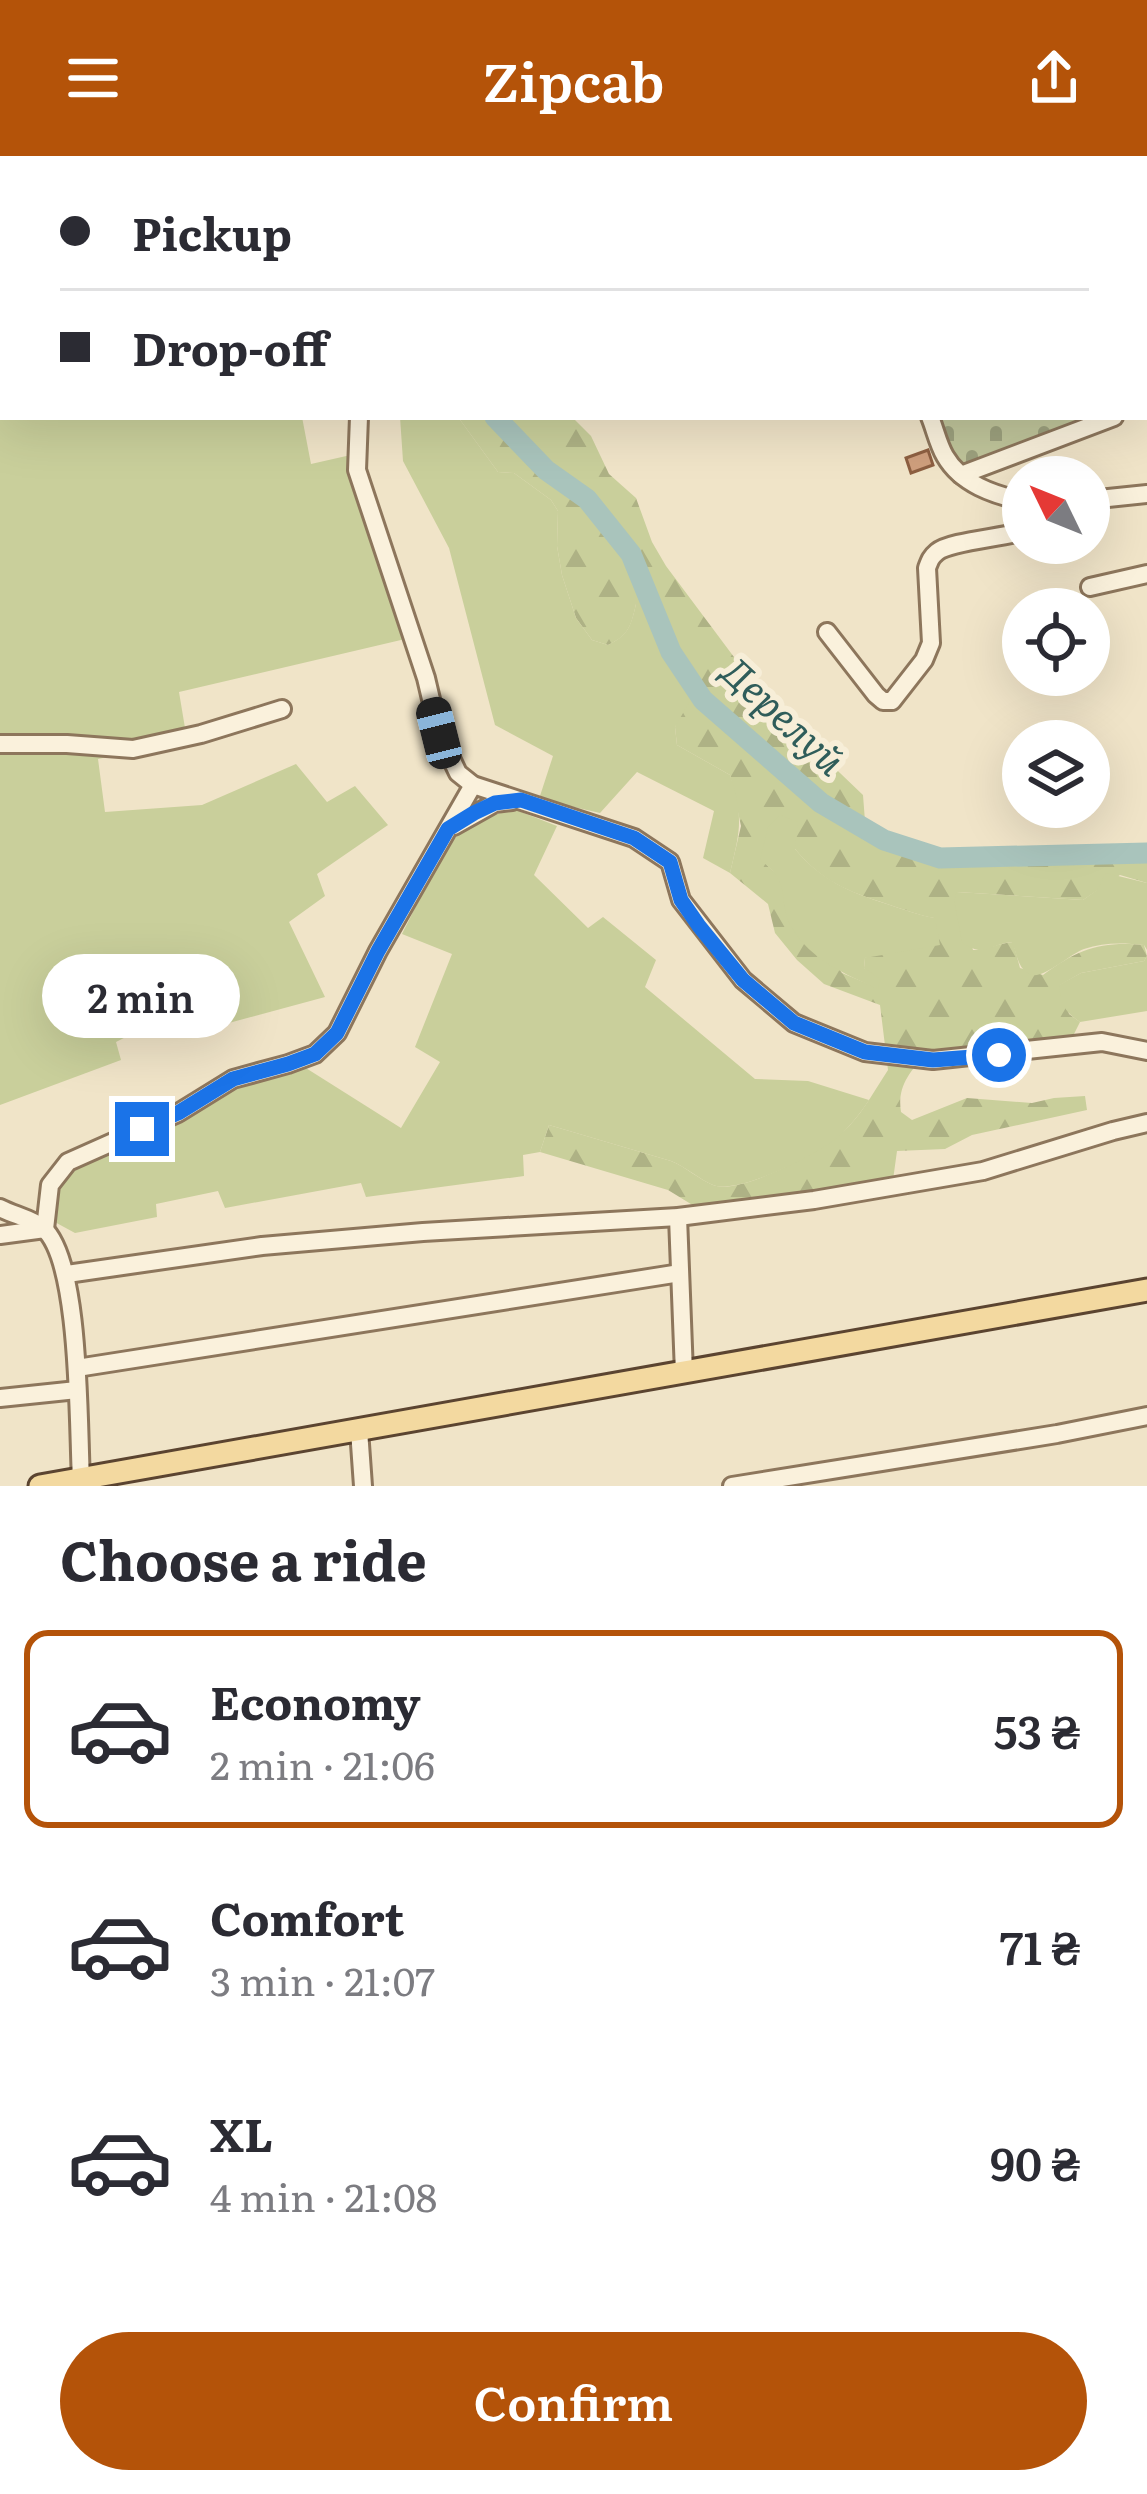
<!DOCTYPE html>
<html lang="en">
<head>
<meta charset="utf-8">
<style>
	body { margin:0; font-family:Literata,serif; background:#f2f2f3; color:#2b2b33; height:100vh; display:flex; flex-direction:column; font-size:45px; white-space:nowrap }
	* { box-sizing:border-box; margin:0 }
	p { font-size:39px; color:#7c7c81 }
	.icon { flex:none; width:66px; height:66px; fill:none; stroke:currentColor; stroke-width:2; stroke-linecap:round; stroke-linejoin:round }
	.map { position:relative; height:1330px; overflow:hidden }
	.sheet { display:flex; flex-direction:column; background:#fff; flex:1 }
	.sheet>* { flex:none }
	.guide { position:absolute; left:0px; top:0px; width:1149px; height:264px; box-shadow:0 12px 48px #0002; display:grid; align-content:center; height:264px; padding:0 60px; background:#fff }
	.needle { width:78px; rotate:313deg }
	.fabs { position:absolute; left:1002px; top:300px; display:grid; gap:24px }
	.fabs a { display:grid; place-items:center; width:108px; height:108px; border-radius:50%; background:#fff; box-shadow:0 12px 48px #0002; font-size:60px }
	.end { position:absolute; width:54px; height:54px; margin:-27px; border:15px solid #1a73e8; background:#fff; box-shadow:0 0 0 6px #fff }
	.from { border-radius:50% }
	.bubble { position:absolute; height:84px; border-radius:42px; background:#fff; box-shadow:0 12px 48px #0002; font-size:39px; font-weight:600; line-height:84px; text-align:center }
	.car { position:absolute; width:36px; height:72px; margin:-36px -18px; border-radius:15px; box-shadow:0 0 9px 3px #0007; background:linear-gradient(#222 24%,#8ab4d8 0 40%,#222 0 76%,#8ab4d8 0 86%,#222 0) }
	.guide b { display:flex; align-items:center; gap:42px; height:114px; font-size:45px }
	.guide b+b { border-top:3px solid #e1e1e2 }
	.guide i { width:30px; height:30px; background:#2b2b33 }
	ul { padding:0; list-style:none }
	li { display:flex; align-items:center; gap:36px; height:198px; margin:0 24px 18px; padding:0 36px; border:6px solid transparent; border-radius:24px }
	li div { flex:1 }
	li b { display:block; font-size:45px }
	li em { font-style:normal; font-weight:600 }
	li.active { border-color:#b45309 }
	li>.icon { width:108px; height:108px; stroke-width:1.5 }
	h2 { padding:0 60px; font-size:54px; line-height:144px }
	.cta { display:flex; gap:24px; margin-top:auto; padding:24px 60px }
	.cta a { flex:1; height:138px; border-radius:72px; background:#b45309; color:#fff; font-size:48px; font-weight:600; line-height:138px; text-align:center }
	header { display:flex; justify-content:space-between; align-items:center; height:156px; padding:0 60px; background:#b45309; color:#fff; font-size:54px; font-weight:600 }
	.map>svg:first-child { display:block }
	.forest { fill:url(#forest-firs); fill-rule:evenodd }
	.cemetery { fill:url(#cemetery-stones) }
	.garden { fill:#c9cf9b }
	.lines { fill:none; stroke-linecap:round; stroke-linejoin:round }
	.river { stroke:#a9c4bc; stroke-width:21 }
	.building { fill:#cf9f7d; stroke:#8d5f41; stroke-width:3 }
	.minor-casing { stroke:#8d765c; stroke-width:22 }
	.major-casing { stroke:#5b4430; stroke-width:27 }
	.minor { stroke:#faf1dc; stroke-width:16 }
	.major { stroke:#f3d9a0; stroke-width:21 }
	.route { stroke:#1a73e8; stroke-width:15 }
	.labels { text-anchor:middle; stroke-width:12; stroke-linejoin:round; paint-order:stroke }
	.water-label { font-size:39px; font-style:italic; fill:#2f5d5a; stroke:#f7eed8 }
</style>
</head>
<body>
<header><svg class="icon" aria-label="menu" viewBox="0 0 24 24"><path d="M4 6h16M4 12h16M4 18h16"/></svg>Zipcab<svg class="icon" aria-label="share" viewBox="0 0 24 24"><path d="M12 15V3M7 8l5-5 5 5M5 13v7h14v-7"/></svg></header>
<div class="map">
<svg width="1147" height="1330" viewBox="0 0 1147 1330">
	<defs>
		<pattern id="forest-firs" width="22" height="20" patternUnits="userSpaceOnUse" patternTransform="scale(3)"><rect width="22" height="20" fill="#c9cf9b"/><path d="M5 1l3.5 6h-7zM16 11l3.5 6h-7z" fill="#aeb285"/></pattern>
		<pattern id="cemetery-stones" width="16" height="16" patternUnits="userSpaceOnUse" patternTransform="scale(3)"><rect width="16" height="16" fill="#bfc49a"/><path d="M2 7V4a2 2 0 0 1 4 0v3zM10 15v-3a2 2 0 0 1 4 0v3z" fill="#9ca07d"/></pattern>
	</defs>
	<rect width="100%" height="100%" fill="#f0e4c8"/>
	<path class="forest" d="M458,261H572L591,280L609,318L636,342L652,386L666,410L772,552L863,639L865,665L871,679L932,706L1147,704V727L1120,719L1083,744L957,736L973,794C988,794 998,787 1013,786L1020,812L1043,819C1078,793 1101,785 1144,789L1147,800L1144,805L1081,817L1060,829L1069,858L1080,866L1070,886L925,899C909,917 897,931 901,956L912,964L967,942L1032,947L1054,942L1085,940L1087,954L972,979L945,993L897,995L893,1024L699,1053L668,1034L540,996L549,969L671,1005C686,1011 700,1024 713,1029C742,1040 829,991 850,969C865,953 876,932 888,914L880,849L824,828L797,804L775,777L768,748L730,717L741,670L730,619L677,589L675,571L690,513L675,488L636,448C631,470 629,479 608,489L592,484L576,462L562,419L557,390L558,355L551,344L514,317L498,316ZM795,693C823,726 847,735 887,748C903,753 917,759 934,762L865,802L864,812L878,832L842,817L785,739L780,722L767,709Z"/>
	<path class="cemetery" d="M939,261H1109L967,314L949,297Z"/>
	<g class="garden">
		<path d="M3,65V261H302L311,308L364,296V318L418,480L179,536L187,584L98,603L105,656L202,649L296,608L327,646L355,630L388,669L317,718L325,740L289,766L325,841L177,881L155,866L116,886L121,904L0,949V69Z"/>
		<path d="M400,261H458L498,316L514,317L551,344L558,355L557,390L562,419L576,462L592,484L608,489C629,479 631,469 636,448L653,444L698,531L675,571L677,589L730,619C744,662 740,675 730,717L703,702L714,655L637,616L600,657L539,643L553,600L495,569L449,392L403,305Z"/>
		<path d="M516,654L557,670L534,719L588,772L603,761L656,804L645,831L755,923L808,925L869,944C860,958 850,970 838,981C818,998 739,1039 713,1029C702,1025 686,1011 671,1005L549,969L540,996L523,999L524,1020L366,1041L361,1027L225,1052L218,1035L156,1048L157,1061L75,1077L40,1058L41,1035L56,1010L119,980L234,917L290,902L401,972L440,906L415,891L452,798L402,778C417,750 444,685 469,669C483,660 500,657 516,654Z"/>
		<path d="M780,659L798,666L795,693C821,724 849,736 887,748C903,753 917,759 935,762L940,789L865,802L864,812L880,823L878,833C845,818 811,804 792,772C776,744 794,728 760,704L768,671Z"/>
		<path d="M1106,717L1147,727V794L1144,789C1124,787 1104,786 1084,793C1070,798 1045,822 1032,819C1018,815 1017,798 1012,786C990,788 984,803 962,786L954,744L957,736L1083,744L1097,734Z"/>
		<path d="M1147,800V855L1080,866C1064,855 1061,848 1059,829L1081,817L1144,805Z"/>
	</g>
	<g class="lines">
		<g class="river">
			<path d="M413,3V0"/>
			<path d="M495,261L546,314L587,343L631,398L671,496L703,544L821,647L884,684L940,702L1147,697"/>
		</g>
	</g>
	<path class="building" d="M928,294L933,309L911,317L906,302Z"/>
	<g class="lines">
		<defs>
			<g id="minor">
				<path d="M126,0L128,3"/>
				<path d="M0,3L3,4"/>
				<path d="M42,3L51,0"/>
				<path d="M758,3L760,0"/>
				<path d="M1082,3V0"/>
				<path d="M1146,25H1147"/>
				<path d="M1146,246H1147"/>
				<path d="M359,261L357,314L426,522L439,577L458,617L473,629L634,682L670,706L681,744L743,824L794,867L865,896L933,904L1102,886L1147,895"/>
				<path d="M930,261C935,273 938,288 945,300C961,328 994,339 1023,345"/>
				<path d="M961,319L1114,261"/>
				<path d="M1089,344L1147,338"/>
				<path d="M1090,431L1147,418"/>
				<path d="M827,476L876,539L883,545H892L924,504L931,487L927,412C930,404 931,401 937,396C950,385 1002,382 1023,375"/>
				<path d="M0,588H67L133,593L201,578L282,553"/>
				<path d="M454,670L495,647L512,645"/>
				<path d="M0,1052C13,1059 33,1063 43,1072C81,1104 78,1271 81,1323"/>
				<path d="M678,1061L684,1217"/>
				<path d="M0,1079L45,1073L50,1029L68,1006L178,957L233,923L288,908L315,898L337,877L378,795L473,629"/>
				<path d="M67,1118L262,1090L423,1076L678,1061L814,1044L983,1015L1113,975L1147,967"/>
				<path d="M77,1212L680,1117"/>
				<path d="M0,1242L77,1234"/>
				<path d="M359,1274L363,1330"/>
				<path d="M732,1330L1057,1278L1147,1260"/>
			</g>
			<path id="major" d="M40,1330L1147,1134"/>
		</defs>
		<use href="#minor" class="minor-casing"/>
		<use href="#major" class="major-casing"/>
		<use href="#minor" class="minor"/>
		<use href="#major" class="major"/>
	</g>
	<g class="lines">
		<path class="route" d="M142,973L178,957L233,923L288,908L315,898L337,877L378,795L448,673L474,657L495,647L521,644L634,682L670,706L681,744L699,770L743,824L794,867L865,896L933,904L999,899"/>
	</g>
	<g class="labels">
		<g class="water-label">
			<text transform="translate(783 560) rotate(43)" y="14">Дерелуй</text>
		</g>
	</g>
</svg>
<div class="fabs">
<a><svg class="needle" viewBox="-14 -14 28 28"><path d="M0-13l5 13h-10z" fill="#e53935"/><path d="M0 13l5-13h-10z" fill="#7c7c81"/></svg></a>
<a><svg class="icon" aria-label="locate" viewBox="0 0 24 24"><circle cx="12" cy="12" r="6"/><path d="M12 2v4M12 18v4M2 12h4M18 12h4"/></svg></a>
<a><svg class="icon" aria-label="layers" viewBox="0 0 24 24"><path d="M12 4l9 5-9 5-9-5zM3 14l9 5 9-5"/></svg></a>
</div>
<i class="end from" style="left:999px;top:899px"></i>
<i class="end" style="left:142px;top:973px"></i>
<div class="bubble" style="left:42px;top:798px;width:198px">2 min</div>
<i class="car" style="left:439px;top:577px;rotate:346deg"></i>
<div class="guide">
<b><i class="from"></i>Pickup</b>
<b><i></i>Drop-off</b>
</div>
</div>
<section class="sheet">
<h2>Choose a ride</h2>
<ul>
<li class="active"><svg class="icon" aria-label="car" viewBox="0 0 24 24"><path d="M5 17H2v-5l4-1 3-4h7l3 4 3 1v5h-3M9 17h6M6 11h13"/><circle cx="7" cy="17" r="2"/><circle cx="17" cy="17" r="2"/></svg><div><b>Economy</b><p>2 min · 21:06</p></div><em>53 ₴</em></li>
<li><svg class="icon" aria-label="car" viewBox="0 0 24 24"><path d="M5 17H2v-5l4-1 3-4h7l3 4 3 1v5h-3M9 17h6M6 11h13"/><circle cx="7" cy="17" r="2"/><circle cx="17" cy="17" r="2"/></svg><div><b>Comfort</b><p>3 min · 21:07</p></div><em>71 ₴</em></li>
<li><svg class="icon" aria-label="car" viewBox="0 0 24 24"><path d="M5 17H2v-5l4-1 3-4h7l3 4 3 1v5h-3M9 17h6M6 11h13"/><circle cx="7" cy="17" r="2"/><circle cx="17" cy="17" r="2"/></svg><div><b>XL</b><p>4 min · 21:08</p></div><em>90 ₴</em></li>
</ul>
<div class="cta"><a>Confirm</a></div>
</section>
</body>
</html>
